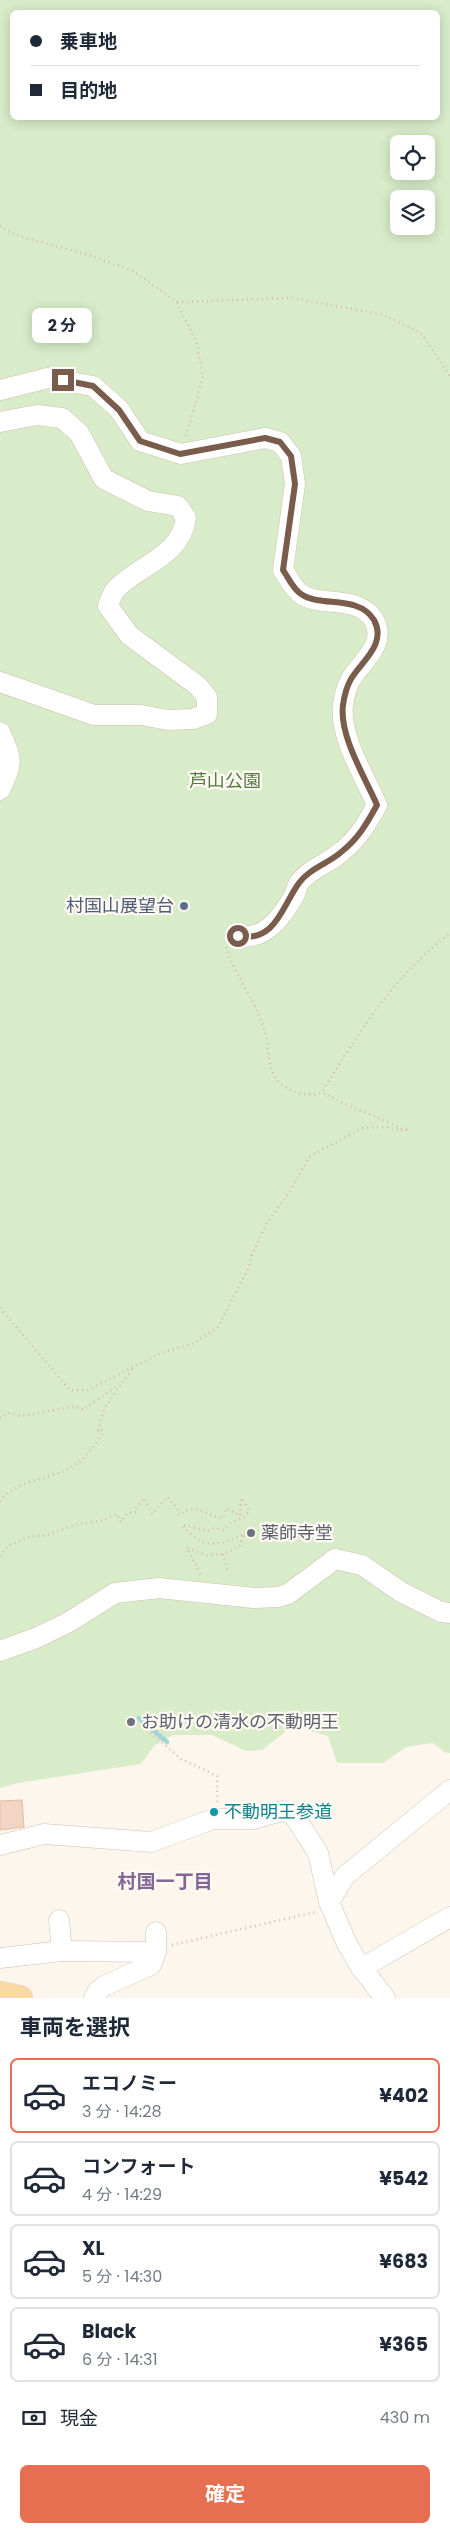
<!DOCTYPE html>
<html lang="ja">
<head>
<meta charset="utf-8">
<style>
	body { margin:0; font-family:Poppins,"Noto Sans JP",sans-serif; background:#f2f2f3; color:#1f2937; height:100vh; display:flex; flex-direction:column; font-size:19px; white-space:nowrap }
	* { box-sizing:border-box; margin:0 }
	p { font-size:16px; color:#747a83 }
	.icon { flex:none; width:28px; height:28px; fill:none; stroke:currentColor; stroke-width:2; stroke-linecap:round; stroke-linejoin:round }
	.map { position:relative; height:1998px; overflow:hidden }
	.drawer { display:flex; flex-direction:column; background:#fff; flex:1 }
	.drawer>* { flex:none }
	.guide { position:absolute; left:10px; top:10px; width:430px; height:110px; border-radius:8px; box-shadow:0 2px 12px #0003; display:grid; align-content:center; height:110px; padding:0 20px; background:#fff }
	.tools { position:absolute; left:390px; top:135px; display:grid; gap:10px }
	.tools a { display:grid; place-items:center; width:45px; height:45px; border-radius:8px; background:#fff; box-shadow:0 2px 12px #0003; font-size:25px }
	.end { position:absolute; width:22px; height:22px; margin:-11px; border:6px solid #7a5c4d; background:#fff; box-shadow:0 0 0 2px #fff }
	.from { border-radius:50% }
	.bubble { position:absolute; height:35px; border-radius:8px; background:#fff; box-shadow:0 2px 12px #0003; font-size:16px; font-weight:700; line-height:35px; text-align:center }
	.guide b { display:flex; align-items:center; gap:18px; height:48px; font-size:19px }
	.guide b+b { border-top:1px solid #e0e1e3 }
	.guide i { width:12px; height:12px; background:#1f2937 }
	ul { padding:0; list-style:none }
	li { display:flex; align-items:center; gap:15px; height:75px; margin:0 10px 8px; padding:0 10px; border:2px solid #e0e1e3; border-radius:8px }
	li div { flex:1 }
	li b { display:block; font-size:19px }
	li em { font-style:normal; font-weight:700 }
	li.selected { border-color:#e76f51 }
	li>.icon { width:45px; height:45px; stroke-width:1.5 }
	h2 { padding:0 20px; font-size:22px; line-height:60px }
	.pay { display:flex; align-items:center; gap:12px; height:55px; padding:0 20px; font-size:19px }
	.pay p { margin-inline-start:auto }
	.action { display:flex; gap:10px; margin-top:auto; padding:10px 20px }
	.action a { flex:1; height:58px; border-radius:8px; background:#e76f51; color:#fff; font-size:20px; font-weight:700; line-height:58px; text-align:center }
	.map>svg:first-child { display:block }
	.green { fill:#d8ecc9; fill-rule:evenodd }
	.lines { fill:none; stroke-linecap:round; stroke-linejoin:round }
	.stream { stroke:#a5d3da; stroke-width:4.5 }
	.building { fill:#f3d5c3; stroke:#e6bba3 }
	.minor-casing { stroke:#d1beb0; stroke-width:21 }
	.major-casing { stroke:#dad1cd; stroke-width:26 }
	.path { stroke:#d9b8a5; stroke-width:2.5; stroke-dasharray:1 4; stroke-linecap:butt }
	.minor { stroke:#fff; stroke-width:20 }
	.major { stroke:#fbd9a5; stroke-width:25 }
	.route { stroke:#7a5c4d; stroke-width:6 }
	.service-dot { fill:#5c6f8a; stroke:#fffaf3; stroke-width:2 }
	.worship-dot { fill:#6b7280; stroke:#fffaf3; stroke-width:2 }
	.culture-dot { fill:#0f9aa8; stroke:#fffaf3; stroke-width:2 }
	.labels { text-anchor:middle; stroke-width:4.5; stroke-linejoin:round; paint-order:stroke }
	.park-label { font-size:18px; fill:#537a41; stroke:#fffaf3 }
	.service-label { font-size:18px; fill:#4e5e75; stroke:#fffaf3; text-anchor:end }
	.worship-label { font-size:18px; fill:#5b616d; stroke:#fffaf3; text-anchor:start }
	.culture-label { font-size:18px; fill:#0d838f; stroke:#fffaf3; text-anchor:start }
	.neighbourhood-label { font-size:19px; font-weight:bold; fill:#846695; stroke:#fffaf3 }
</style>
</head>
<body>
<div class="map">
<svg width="450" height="1998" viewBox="0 0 450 1998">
	<rect width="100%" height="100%" fill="#fdf6ec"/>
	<path class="green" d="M0,0H450V1753H446L433,1743L406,1747L383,1763H337L328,1736L293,1726L262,1750L246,1751L212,1735H173L155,1745L141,1764L18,1783L0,1788ZM12,12H438V118H12ZM399,144H426V171H399ZM399,199H426V226H399Z"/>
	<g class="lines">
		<path class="stream" d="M139,1718L167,1742"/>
	</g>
	<path class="building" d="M22,1800L24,1827L0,1830V1801Z"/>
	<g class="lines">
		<defs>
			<g id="minor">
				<path d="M0,390L48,378L93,386L119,409L140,441L181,454L265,438L280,442L291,456L295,484L283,570C288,577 293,589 301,594C321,608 358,594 374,620C387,644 362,661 351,679C347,686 344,697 343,705C339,736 365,777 377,805C366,825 358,839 340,853C327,864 309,869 299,883C297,886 296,890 295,894C283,916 265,941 238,936"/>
				<path d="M0,422L37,415L62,418L79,433L104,479L148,501L178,506L186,518C181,556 141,564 117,588C113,592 110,600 108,606L129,635L198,686L207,697V714L193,719L168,720L141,715H94L0,682"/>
				<path d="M0,732C13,761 13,761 0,790"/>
				<path d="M0,1651L36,1638L69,1622L115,1593L159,1588L254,1598L278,1597L288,1594L335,1559L362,1565L401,1592L441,1612L450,1613"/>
				<path d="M0,1845L44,1834L151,1842L213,1819H254L282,1811L293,1814L318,1853L329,1902L347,1944L360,1966L385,1998"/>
				<path d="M329,1902L345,1876L450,1790"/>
				<path d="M59,1920L62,1951"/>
				<path d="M0,1958L62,1951L156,1952"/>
				<path d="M362,1968L450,1917"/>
				<path d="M94,1998L98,1991L104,1986L151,1965L156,1952V1932"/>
			</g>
			<path id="major" d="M0,1994L20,1998"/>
		</defs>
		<use href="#minor" class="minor-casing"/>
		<use href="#major" class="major-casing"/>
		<g class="path">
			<path d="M0,226L15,235L89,255L133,271L177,302L197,344L203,377L186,436"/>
			<path d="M177,302L293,298L384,315L421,333L450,376"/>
			<path d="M226,947C235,977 259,1005 266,1035C268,1045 269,1068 274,1076C284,1091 307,1099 322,1092"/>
			<path d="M0,1308L70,1390H88L161,1353L194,1343L218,1327L248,1269L252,1255L266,1224L288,1194L310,1156L363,1128L387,1127L401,1131L409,1129H402C375,1115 347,1107 322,1092C359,1032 393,977 450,933"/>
			<path d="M0,1418L9,1413L22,1416L75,1406L83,1410L117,1386"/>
			<path d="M0,1501C15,1481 45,1480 67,1470C83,1462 93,1448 103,1433L101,1429L97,1433L105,1407L133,1368"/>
			<path d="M244,1534L250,1532"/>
			<path d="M223,1554L228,1572"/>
			<path d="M0,1556L8,1546L28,1537L47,1535L77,1524L100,1521L117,1514L121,1522L127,1513L136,1512V1508L145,1498L152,1514L167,1497L177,1507L179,1515C183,1513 187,1509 191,1509C201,1507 211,1518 223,1518L227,1508L240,1516L241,1498L249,1510C245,1519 241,1518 233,1522C230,1523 226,1527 223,1530L214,1528L208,1531L182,1525C203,1549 217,1547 244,1534L239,1547L223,1554L207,1555L187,1548L201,1575"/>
			<path d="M143,1726L181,1759L217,1776V1802"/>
			<path d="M172,1945L316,1912"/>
		</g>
		<use href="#minor" class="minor"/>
		<use href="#major" class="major"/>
	</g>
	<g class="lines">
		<path class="route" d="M63,380L93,386L119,410L140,441L180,454L265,438L280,442L291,456L295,484L283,570C288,577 293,589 301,594C321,608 358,594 374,620C387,644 362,661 351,679C347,686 344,698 343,705C339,736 365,777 377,805C366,825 358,839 340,853C327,864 309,869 299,883C282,906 276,943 238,936"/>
	</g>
	<circle class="service-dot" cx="184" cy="906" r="5"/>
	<g class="worship-dot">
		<circle cx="251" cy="1533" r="5"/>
		<circle cx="131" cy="1722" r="5"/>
	</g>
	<circle class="culture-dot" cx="214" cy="1812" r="5"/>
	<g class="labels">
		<g class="park-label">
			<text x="225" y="787">芦山公園</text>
		</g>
		<g class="service-label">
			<text x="174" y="912">村国山展望台</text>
		</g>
		<g class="worship-label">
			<text x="261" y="1539">薬師寺堂</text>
			<text x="141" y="1728">お助けの清水の不動明王</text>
		</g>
		<g class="culture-label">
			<text x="224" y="1818">不動明王参道</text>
		</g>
		<g class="neighbourhood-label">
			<text x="165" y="1888">村国一丁目</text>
		</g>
	</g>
</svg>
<div class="tools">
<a><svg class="icon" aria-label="locate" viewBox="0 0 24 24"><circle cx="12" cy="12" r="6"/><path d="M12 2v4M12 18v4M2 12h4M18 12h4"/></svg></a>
<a><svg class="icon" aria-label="layers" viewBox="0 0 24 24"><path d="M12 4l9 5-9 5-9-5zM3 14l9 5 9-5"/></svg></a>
</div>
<i class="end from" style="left:238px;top:936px"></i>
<i class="end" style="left:63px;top:380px"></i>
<div class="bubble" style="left:32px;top:308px;width:60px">2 分</div>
<div class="guide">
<b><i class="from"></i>乗車地</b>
<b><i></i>目的地</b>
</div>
</div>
<section class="drawer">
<h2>車両を選択</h2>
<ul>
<li class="selected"><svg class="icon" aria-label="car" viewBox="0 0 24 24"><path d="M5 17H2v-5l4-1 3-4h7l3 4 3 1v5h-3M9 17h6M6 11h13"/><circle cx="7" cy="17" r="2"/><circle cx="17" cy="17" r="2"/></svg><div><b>エコノミー</b><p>3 分 · 14:28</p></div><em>¥402</em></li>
<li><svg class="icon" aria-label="car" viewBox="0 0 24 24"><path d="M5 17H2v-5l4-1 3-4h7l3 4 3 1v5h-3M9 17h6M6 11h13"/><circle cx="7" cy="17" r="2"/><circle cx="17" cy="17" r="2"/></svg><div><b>コンフォート</b><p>4 分 · 14:29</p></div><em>¥542</em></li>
<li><svg class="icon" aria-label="car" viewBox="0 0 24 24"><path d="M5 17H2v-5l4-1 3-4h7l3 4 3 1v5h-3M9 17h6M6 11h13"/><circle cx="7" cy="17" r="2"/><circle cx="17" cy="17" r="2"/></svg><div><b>XL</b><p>5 分 · 14:30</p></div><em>¥683</em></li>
<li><svg class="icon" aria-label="car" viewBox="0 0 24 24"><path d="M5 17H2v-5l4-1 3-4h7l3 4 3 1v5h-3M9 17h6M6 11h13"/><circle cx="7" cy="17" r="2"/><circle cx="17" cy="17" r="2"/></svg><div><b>Black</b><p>6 分 · 14:31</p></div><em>¥365</em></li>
</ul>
<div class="pay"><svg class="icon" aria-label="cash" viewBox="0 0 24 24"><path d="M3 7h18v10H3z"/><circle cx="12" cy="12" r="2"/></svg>現金<p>430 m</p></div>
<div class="action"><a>確定</a></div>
</section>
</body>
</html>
